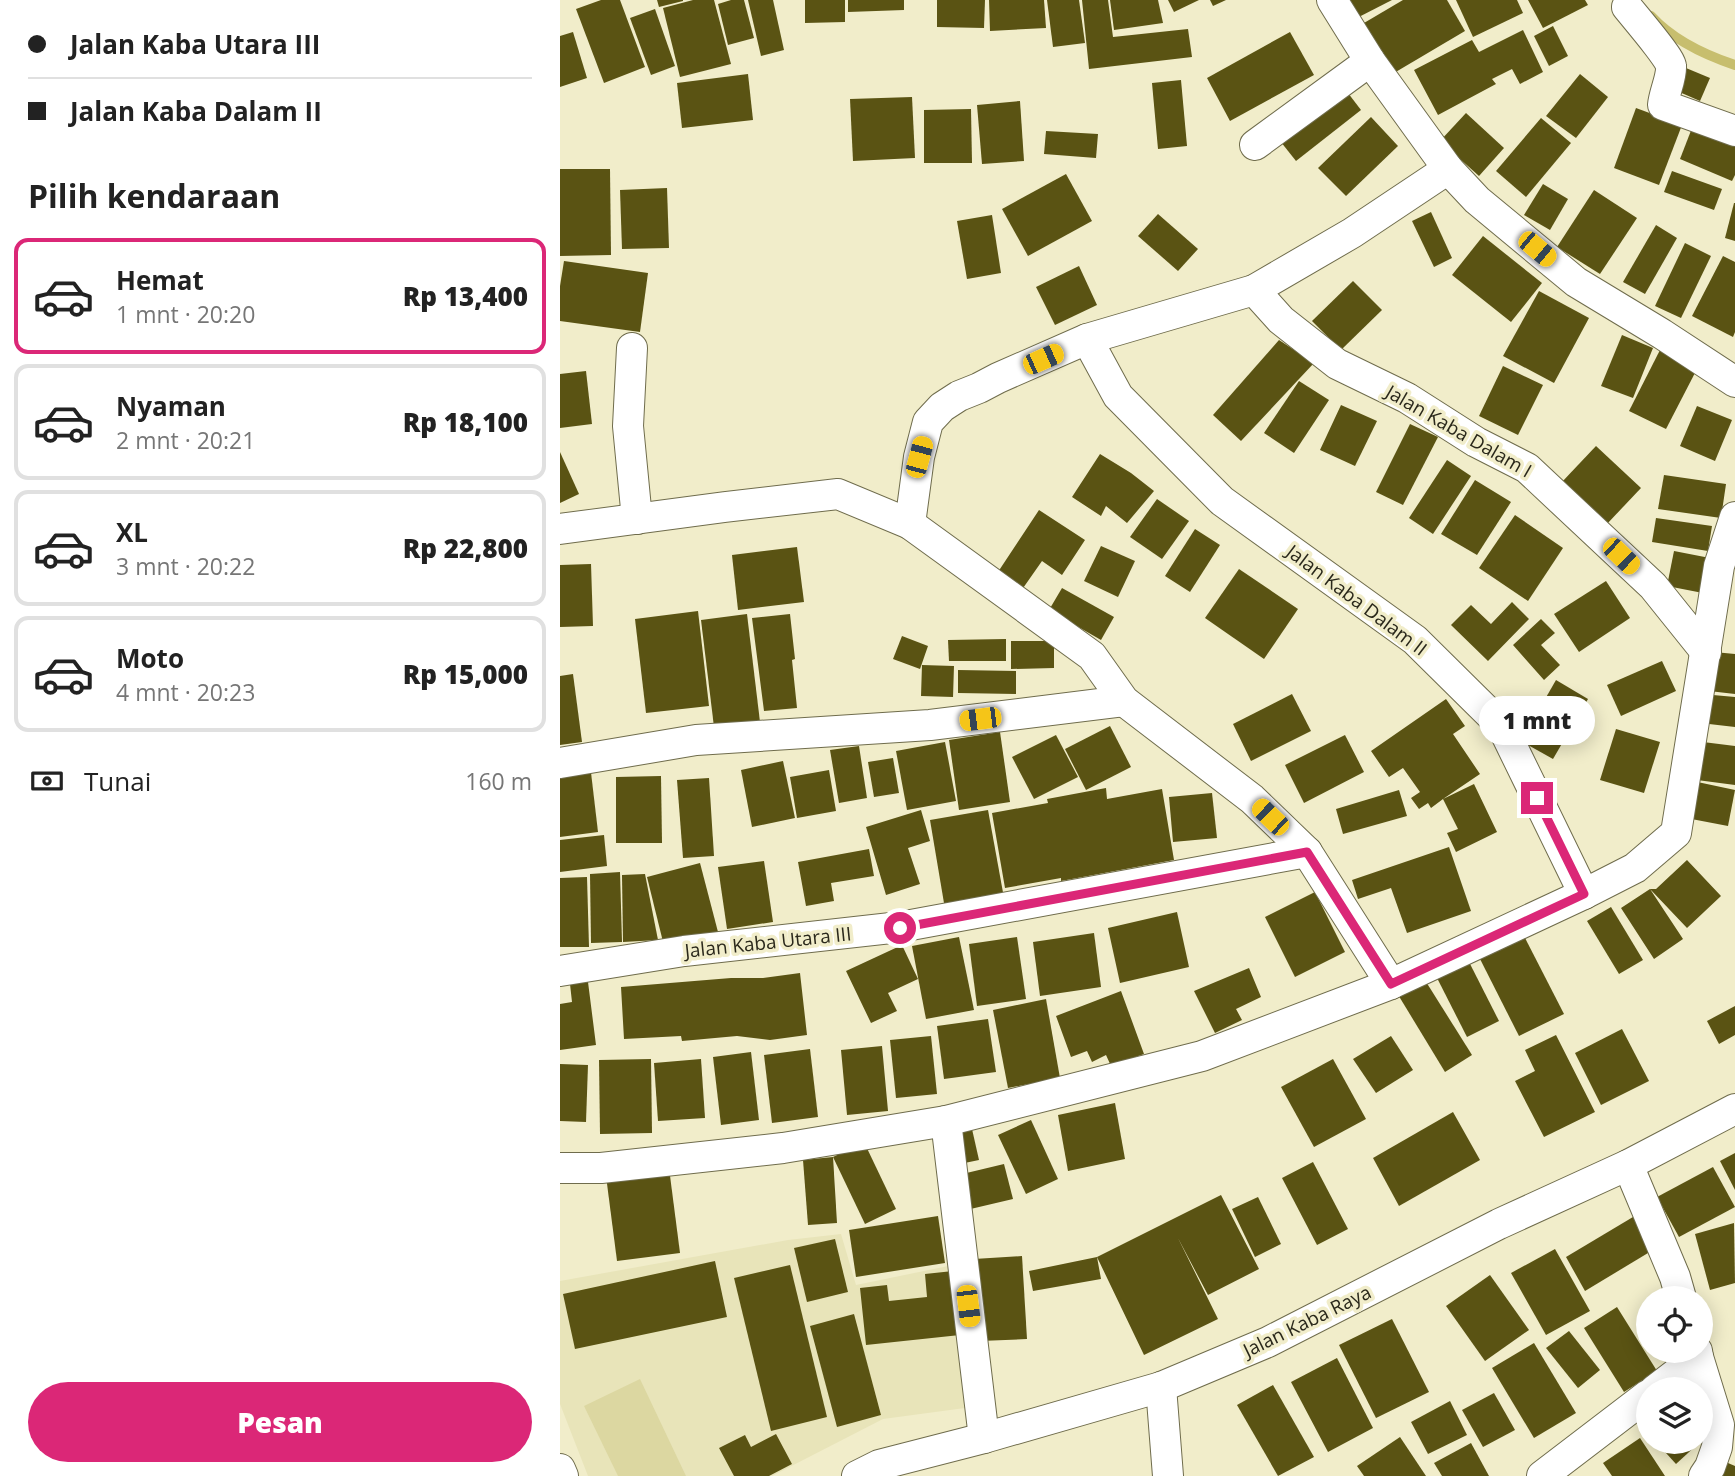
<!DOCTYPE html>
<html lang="id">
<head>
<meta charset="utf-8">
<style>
	body { margin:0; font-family:"Open Sans",sans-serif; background:#f2f2f2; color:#222; height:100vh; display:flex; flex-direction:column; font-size:26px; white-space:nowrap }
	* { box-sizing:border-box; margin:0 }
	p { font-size:23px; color:#767676 }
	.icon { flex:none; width:38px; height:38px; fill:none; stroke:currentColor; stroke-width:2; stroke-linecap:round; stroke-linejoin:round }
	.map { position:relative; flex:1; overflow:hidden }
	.panel { display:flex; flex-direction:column; background:#fff; width:560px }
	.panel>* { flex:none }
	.hud { display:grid; align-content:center; height:154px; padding:0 28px; background:#fff }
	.fabs { position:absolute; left:1076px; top:1286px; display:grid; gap:14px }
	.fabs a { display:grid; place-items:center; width:77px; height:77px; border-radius:50%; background:#fff; box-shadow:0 4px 18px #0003; font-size:35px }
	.end { position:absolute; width:32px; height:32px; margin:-16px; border:9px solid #db2777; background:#fff; box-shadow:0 0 0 4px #fff }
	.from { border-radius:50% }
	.bubble { position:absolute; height:49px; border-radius:24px; background:#fff; box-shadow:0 4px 18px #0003; font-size:23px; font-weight:800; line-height:49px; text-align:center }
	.car { position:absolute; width:21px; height:42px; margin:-21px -10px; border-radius:9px; box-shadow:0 0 5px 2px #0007; background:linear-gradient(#f5c518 24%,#345 0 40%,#f5c518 0 76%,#345 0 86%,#f5c518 0) }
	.hud b { display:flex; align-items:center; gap:24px; height:66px; font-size:26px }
	.hud b+b { border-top:2px solid #e0e0e0 }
	.hud i { width:18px; height:18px; background:#222 }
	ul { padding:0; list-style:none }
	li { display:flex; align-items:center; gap:21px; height:116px; margin:0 14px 10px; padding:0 14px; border:4px solid #e0e0e0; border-radius:14px }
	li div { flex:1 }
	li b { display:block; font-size:26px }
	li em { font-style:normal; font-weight:800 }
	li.selected { border-color:#db2777 }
	li>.icon { width:63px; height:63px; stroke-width:1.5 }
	h2 { padding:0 28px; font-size:32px; line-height:84px }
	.pay { display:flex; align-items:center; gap:18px; height:77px; padding:0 28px; font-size:26px }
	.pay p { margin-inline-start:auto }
	.primary-button { display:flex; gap:14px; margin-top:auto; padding:14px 28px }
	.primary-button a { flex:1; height:80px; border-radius:42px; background:#db2777; color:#fff; font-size:28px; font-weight:800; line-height:80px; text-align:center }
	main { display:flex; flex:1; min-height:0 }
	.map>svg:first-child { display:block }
	.built { fill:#e8e4b9 }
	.green { fill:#dcd7a1 }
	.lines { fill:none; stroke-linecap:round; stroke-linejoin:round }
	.stream { stroke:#c7be6e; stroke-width:10 }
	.building { fill:#5a5313 }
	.minor-casing { stroke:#6f6c4c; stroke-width:32 }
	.minor { stroke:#fff; stroke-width:30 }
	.route { stroke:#db2777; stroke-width:9 }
	.labels { text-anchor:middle; stroke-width:7; stroke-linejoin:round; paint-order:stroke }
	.street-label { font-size:19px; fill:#2a281b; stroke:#f1edca }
</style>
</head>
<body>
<main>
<section class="panel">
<div class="hud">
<b><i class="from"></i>Jalan Kaba Utara III</b>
<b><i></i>Jalan Kaba Dalam II</b>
</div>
<h2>Pilih kendaraan</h2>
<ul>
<li class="selected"><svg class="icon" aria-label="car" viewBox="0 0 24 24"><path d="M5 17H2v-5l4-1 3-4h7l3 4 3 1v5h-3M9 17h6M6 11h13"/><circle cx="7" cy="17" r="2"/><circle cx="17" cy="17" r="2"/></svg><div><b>Hemat</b><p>1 mnt · 20:20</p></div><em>Rp 13,400</em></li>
<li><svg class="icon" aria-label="car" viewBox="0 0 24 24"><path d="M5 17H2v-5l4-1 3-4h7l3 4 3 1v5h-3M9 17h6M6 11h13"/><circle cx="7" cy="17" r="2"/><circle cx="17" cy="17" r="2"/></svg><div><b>Nyaman</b><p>2 mnt · 20:21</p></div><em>Rp 18,100</em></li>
<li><svg class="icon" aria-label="car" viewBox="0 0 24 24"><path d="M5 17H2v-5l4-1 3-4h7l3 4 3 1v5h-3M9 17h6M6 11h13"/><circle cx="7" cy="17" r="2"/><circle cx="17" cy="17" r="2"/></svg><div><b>XL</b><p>3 mnt · 20:22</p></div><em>Rp 22,800</em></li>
<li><svg class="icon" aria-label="car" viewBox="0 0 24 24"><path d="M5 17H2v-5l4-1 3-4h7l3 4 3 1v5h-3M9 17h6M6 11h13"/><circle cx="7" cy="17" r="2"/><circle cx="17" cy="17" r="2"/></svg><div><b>Moto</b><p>4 mnt · 20:23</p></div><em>Rp 15,000</em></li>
</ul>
<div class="pay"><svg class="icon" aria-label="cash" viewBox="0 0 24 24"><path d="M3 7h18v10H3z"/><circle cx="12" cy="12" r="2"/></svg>Tunai<p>160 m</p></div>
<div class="primary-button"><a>Pesan</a></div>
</section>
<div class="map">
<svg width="1175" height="1476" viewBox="0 0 1175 1476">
	<rect width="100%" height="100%" fill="#f1edca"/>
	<path class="built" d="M281,1234L296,1285L398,1264L405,1408L323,1419L212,1476H28L0,1404V1281L228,1240Z"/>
	<path class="green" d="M80,1379L126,1476H58L24,1406Z"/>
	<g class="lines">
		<path class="stream" d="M1091,16C1112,39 1145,55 1175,65"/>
	</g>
	<g class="building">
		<path d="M41,0H60L85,67L44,83L16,9Z"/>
		<path d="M97,0H123V1L99,7Z"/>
		<path d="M133,0H154L171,64L120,77L103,8Z"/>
		<path d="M171,0H184L194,38L168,45L158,4Z"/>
		<path d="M188,0H213L224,50L201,56Z"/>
		<path d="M245,0H285V22L245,23Z"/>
		<path d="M288,0H344V10L288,12Z"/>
		<path d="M377,0H425L424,28L377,27Z"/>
		<path d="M429,0H484L486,28L430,31Z"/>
		<path d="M487,0H519L525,43L493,47Z"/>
		<path d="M522,0H548L553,37L628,29L632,57L529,69Z"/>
		<path d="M550,0H598L603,23L554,30Z"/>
		<path d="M608,0H639L614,12Z"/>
		<path d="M650,0H666L653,6Z"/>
		<path d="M781,0H832L791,21Z"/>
		<path d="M843,0H887L905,31L834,73L804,23Z"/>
		<path d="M896,0H957L963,13L913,37Z"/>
		<path d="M968,0H1025L1028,5L983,28Z"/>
		<path d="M95,9L115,66L91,75L70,18Z"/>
		<path d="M993,26L1008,56L989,66L974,36Z"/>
		<path d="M963,30L983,72L960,84L952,69L932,79L936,84L878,115L854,70L912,40L919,52Z"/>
		<path d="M13,32L27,78L0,87V36Z"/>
		<path d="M730,32L754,75L670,121L647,78Z"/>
		<path d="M1126,68L1150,78L1140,101L1117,91Z"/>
		<path d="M188,74L193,120L122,128L117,83Z"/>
		<path d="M1020,74L1048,97L1016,138L986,116Z"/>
		<path d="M775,76L801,110L736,161L709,127Z"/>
		<path d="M621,80L627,146L598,149L592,83Z"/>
		<path d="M352,97L355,158L293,161L290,99Z"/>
		<path d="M460,101L464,161L422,164L417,105Z"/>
		<path d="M1076,108L1122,125L1099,185L1054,168Z"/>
		<path d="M411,109L412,163H364V110Z"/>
		<path d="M906,113L944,148L919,176L880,141Z"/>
		<path d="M811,117L838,146L786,196L758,168Z"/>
		<path d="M981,118L1011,143L966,197L936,171Z"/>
		<path d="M1132,128L1175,146V175L1172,181L1120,159Z"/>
		<path d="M486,131L538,134L536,158L484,154Z"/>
		<path d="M0,169H50L51,255L0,256Z"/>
		<path d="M1112,171L1162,189L1154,210L1104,192Z"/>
		<path d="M506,174L532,221L468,256L442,209Z"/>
		<path d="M983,184L1008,199L990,230L964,215Z"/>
		<path d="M107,188L109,248L62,249L60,190Z"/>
		<path d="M1034,190L1077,218L1040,274L997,247Z"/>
		<path d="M1174,203H1175V241L1165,238Z"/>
		<path d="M871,212L892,258L874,267L852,221Z"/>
		<path d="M598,214L638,249L618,271L578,236Z"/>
		<path d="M432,215L441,273L407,279L397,221Z"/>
		<path d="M1096,225L1117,238L1085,294L1063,282Z"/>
		<path d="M923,236L982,283L951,322L892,275Z"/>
		<path d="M1125,243L1151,256L1121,318L1095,306Z"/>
		<path d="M1163,256L1175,262V332L1173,337L1132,316Z"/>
		<path d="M4,261L88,273L80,332L0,321V286Z"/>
		<path d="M519,266L537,305L495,325L476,287Z"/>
		<path d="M793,281L822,310L781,350L752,321Z"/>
		<path d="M979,291L1029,318L994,383L943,356Z"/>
		<path d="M1062,335L1093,348L1073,398L1041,386Z"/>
		<path d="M719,340L754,363L681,441L653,415Z"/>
		<path d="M1100,350L1137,369L1106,429L1069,411Z"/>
		<path d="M943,366L983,385L958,435L919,416Z"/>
		<path d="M26,371L32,424L0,428V374Z"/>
		<path d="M739,381L769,400L734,453L704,433Z"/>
		<path d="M781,405L817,421L795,466L760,450Z"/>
		<path d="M1137,406L1172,420L1155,461L1120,446Z"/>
		<path d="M850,424L878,437L843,505L816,492Z"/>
		<path d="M1036,446L1081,488L1046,525L1001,483Z"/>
		<path d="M0,452L19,494L0,503Z"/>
		<path d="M540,454L571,473L594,491L567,523L546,506L541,516L512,497Z"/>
		<path d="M887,460L911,476L873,534L849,518Z"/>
		<path d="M1104,475L1166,484L1161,518L1098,509Z"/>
		<path d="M915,480L951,502L917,555L881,534Z"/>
		<path d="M597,499L629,521L602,559L570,537Z"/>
		<path d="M479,510L525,540L502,575L482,561L461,591L436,575Z"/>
		<path d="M955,515L1003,548L968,601L919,568Z"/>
		<path d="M1096,518L1152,526L1148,551L1092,542Z"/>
		<path d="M635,529L660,545L630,592L605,576Z"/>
		<path d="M541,546L575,561L558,597L524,581Z"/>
		<path d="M237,547L244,602L178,610L172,555Z"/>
		<path d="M1114,551L1155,559L1148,594L1107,586Z"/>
		<path d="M31,564L33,626L0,627V565Z"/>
		<path d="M679,569L738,609L704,659L645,618Z"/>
		<path d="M1046,581L1070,618L1019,652L994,614Z"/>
		<path d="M502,588L554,617L541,640L489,610Z"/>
		<path d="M952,602L969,619L928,661L891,625L911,605L931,624Z"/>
		<path d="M138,611L149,706L86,713L75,619Z"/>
		<path d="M187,614L200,722L154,727L141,620Z"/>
		<path d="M230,614L235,659L232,660L237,708L204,711L192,618Z"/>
		<path d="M981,619L995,633L981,645L1000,665L984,680L953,645Z"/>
		<path d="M342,636L368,646L360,669L333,659Z"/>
		<path d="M446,639V661H389L388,640Z"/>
		<path d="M451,641H494V668L451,669Z"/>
		<path d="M1154,652L1175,654V694L1149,691Z"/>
		<path d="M1102,661L1116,691L1061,716L1047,685Z"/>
		<path d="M362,665L394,666L393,697L361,696Z"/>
		<path d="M398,670L456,671V694L398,693Z"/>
		<path d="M13,674L22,742L0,745V676Z"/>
		<path d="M996,680L1028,699L993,759L961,741Z"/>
		<path d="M732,694L751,731L691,761L673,724Z"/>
		<path d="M1153,695L1175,697V727L1149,724Z"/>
		<path d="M886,699L905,726L893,734L920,774L883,799L914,784L937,832L896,852L887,833L898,829L883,799L871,808L868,803L859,809L851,798L860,792L843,768L829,777L811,751Z"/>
		<path d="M550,726L571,767L526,790L505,749Z"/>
		<path d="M1056,729L1100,742L1084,793L1040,780Z"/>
		<path d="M440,732L450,802L399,810L389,740Z"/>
		<path d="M496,735L518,777L474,799L452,757Z"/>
		<path d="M785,735L804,772L744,803L725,765Z"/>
		<path d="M385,742L396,801L347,810L336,751Z"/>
		<path d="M1143,742L1175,746V785L1137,780Z"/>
		<path d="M299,746L307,798L279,803L270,750Z"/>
		<path d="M333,758L339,793L314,797L308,762Z"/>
		<path d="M223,761L235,818L192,827L181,770Z"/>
		<path d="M30,764L38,832L0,837V768Z"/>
		<path d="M269,770L276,811L237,818L230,777Z"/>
		<path d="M101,776L102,843H56V777Z"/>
		<path d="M149,778L154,856L123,858L117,780Z"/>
		<path d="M1128,780L1175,790L1168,826L1121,817Z"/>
		<path d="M546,788L547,799L602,789L614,860L501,881V878L445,888L432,813L488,803L487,799Z"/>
		<path d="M839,790L847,816L783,834L776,809Z"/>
		<path d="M652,793L657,838L613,842L609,797Z"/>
		<path d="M361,810L370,841L348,848L360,884L326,895L306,827Z"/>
		<path d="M428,810L444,898L385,909L370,820Z"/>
		<path d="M44,835L47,866L0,872V840Z"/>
		<path d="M889,847L911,911L847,933L831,888L798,899L792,880Z"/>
		<path d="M309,849L314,876L271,883L274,901L246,906L238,862Z"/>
		<path d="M1127,860L1161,896L1127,928L1090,889L1123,939L1094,959L1061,908L1090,889H1096Z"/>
		<path d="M204,861L213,922L167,929L158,867Z"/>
		<path d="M140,863L158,932L104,946L87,877Z"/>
		<path d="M60,872L62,942L31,943L30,874Z"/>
		<path d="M85,874L98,940L63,942L62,875Z"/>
		<path d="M27,877L29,947H0V878Z"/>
		<path d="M755,892L785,952L735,977L705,917Z"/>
		<path d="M1051,907L1083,960L1059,974L1027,921Z"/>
		<path d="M617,912L629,967L560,983L548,928Z"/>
		<path d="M962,932L1004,1014L959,1036L918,955Z"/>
		<path d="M534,933L541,987L480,996L473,942Z"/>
		<path d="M399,937L414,1010L366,1019L352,946Z"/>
		<path d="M457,937L466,999L417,1006L409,944Z"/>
		<path d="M342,945L358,979L328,993L337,1011L311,1023L286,971Z"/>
		<path d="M907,958L939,1021L907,1037L875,974Z"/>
		<path d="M689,968L701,997L676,1009L682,1020L655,1033L634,991Z"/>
		<path d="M240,973L247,1035L210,1040L177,1036L122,1041L121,1036L64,1039L61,987L171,978H203Z"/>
		<path d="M863,977L912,1055L885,1072L837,993Z"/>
		<path d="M28,982L36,1045L0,1050V1004L12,1002L10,984Z"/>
		<path d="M561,991L584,1054L551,1066L546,1055L532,1062L527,1051L511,1057L496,1016Z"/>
		<path d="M486,999L500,1078L448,1088L433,1010Z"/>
		<path d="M1175,1006V1035L1159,1044L1147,1021Z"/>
		<path d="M428,1019L436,1072L384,1079L377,1026Z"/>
		<path d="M1062,1029L1089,1081L1041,1105L1015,1053Z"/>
		<path d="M996,1035L1035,1112L984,1137L955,1081L975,1071L965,1050Z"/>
		<path d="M371,1036L377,1094L336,1098L330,1040Z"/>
		<path d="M831,1036L853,1070L816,1093L793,1059Z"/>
		<path d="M322,1046L328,1111L287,1115L281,1050Z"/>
		<path d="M250,1049L258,1117L212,1123L204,1055Z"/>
		<path d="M191,1052L199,1120L161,1125L153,1057Z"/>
		<path d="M91,1059L92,1133L40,1134L39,1060Z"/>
		<path d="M141,1059L145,1118L98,1121L94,1063Z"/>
		<path d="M773,1059L806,1119L754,1147L721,1087Z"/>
		<path d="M0,1064L28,1065L26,1122L0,1121Z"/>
		<path d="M555,1103L565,1159L508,1171L498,1115Z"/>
		<path d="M893,1112L920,1160L839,1206L813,1158Z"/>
		<path d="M471,1120L498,1179L466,1194L438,1135Z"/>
		<path d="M412,1129L419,1160L395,1165L389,1134Z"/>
		<path d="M304,1142L336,1209L305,1224L273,1157Z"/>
		<path d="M1175,1153V1190L1160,1161Z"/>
		<path d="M273,1157L277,1223L248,1225L243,1160Z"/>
		<path d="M753,1162L788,1229L757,1245L722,1178Z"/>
		<path d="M444,1164L453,1199L402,1211L394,1176Z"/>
		<path d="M1153,1167L1175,1207L1119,1237L1097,1197Z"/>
		<path d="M109,1168L120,1253L57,1261L46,1176Z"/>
		<path d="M661,1195L699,1269L648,1295L618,1238L658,1319L584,1355L537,1257L541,1279L473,1291L469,1271L537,1257Z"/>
		<path d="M698,1197L721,1244L695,1257L672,1209Z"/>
		<path d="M378,1216L385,1263L296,1277L289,1230Z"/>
		<path d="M1073,1217L1093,1250L1025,1291L1006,1257Z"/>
		<path d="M1174,1223L1175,1283L1150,1290L1135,1234Z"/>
		<path d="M275,1239L288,1292L247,1302L234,1248Z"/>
		<path d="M995,1249L1030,1311L986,1335L951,1273Z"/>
		<path d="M462,1256L467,1339L420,1341L414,1259Z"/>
		<path d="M155,1261L167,1317L15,1349L3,1294Z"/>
		<path d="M230,1265L267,1417L211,1431L174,1278Z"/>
		<path d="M393,1271L400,1335L306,1345L300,1288L327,1285L329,1301L367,1297L365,1274Z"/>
		<path d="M930,1275L969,1330L925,1361L886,1306Z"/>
		<path d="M1057,1307L1097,1371L1064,1392L1024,1328Z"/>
		<path d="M294,1314L321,1415L277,1427L250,1326Z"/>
		<path d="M832,1319L869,1392L816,1418L779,1345Z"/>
		<path d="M1009,1331L1040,1370L1018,1388L986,1348Z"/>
		<path d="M974,1343L1016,1413L974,1438L932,1368Z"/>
		<path d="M777,1358L813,1428L768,1452L731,1382Z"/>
		<path d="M713,1385L754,1457L718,1476L677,1405Z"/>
		<path d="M934,1393L955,1430L923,1447L902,1410Z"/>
		<path d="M890,1401L907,1435L868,1454L851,1422Z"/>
		<path d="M1088,1416V1434L1080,1424Z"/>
		<path d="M216,1434L232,1464L209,1476H174L159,1448L185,1435L191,1447Z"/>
		<path d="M840,1437L866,1476H804L797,1466Z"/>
		<path d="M1080,1438L1105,1476H1052L1043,1463Z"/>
		<path d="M1096,1442H1140L1116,1464Z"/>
		<path d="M911,1443L929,1476H882L874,1463Z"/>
		<path d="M1168,1463L1175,1466V1476H1162Z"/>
	</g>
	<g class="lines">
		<defs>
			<g id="minor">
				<path d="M772,0L810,61L888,169L917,200L1016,282L1102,334L1175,382"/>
				<path d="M1067,7C1075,17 1111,59 1111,66C1112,77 1104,93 1103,105L1175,131"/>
				<path d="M695,145L810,61"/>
				<path d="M694,290L721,320L777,364L847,398L916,442L967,468L1093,586L1146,652"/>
				<path d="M527,339L558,396L662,501L855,640L942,726L1024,894"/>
				<path d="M72,348L68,426L77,519"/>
				<path d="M350,524L359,457L368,422L382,407L399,396L419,388L438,378L527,339L694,290L792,233L888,169"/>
				<path d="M0,529L165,507L278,494L350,524L532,656L564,701L692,799L747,852L831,984"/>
				<path d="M0,763L136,740L370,725L564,701"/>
				<path d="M0,971L124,951L340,927L747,852"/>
				<path d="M386,1121L424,1438"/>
				<path d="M1068,1165L1115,1277L1121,1298"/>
				<path d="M0,1168H41L223,1148L386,1121L642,1056L831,984L1024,894L1075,868L1116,833L1159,566L1175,517"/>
				<path d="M1138,1357L1159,1425L1157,1447L1150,1467L1144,1476"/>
				<path d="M601,1387L608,1476"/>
				<path d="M1095,1390L1138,1357L1137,1351"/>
				<path d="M0,1469L3,1476"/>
				<path d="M297,1476L319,1465L424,1438L601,1387L708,1342L939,1224L1068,1165L1175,1109"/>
				<path d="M982,1476L1088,1395"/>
			</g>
		</defs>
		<use href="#minor" class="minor-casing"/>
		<use href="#minor" class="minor"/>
	</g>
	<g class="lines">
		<path class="route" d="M340,928L747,852L831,984L1024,894L977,798"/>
	</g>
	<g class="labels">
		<g class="street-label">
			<text transform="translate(899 431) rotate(30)" y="7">Jalan Kaba Dalam I</text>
			<text transform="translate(797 600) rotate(37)" y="7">Jalan Kaba Dalam II</text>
			<text transform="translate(208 942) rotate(-6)" y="7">Jalan Kaba Utara III</text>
			<text transform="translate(747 1321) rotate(-26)" y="7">Jalan Kaba Raya</text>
		</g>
	</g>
</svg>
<div class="fabs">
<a><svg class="icon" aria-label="locate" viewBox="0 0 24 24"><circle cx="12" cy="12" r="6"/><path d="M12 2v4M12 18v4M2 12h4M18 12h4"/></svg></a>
<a><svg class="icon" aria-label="layers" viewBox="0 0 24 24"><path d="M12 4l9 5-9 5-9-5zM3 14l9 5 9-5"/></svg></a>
</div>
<i class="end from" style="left:340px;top:928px"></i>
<i class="end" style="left:977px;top:798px"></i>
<div class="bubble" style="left:919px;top:696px;width:116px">1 mnt</div>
<i class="car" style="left:977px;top:249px;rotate:130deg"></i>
<i class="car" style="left:483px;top:359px;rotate:66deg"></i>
<i class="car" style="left:359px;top:457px;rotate:15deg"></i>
<i class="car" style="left:1061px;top:556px;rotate:134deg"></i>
<i class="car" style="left:420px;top:719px;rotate:263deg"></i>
<i class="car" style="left:710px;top:817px;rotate:314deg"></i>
<i class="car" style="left:408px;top:1306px;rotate:173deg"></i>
</div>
</main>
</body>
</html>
